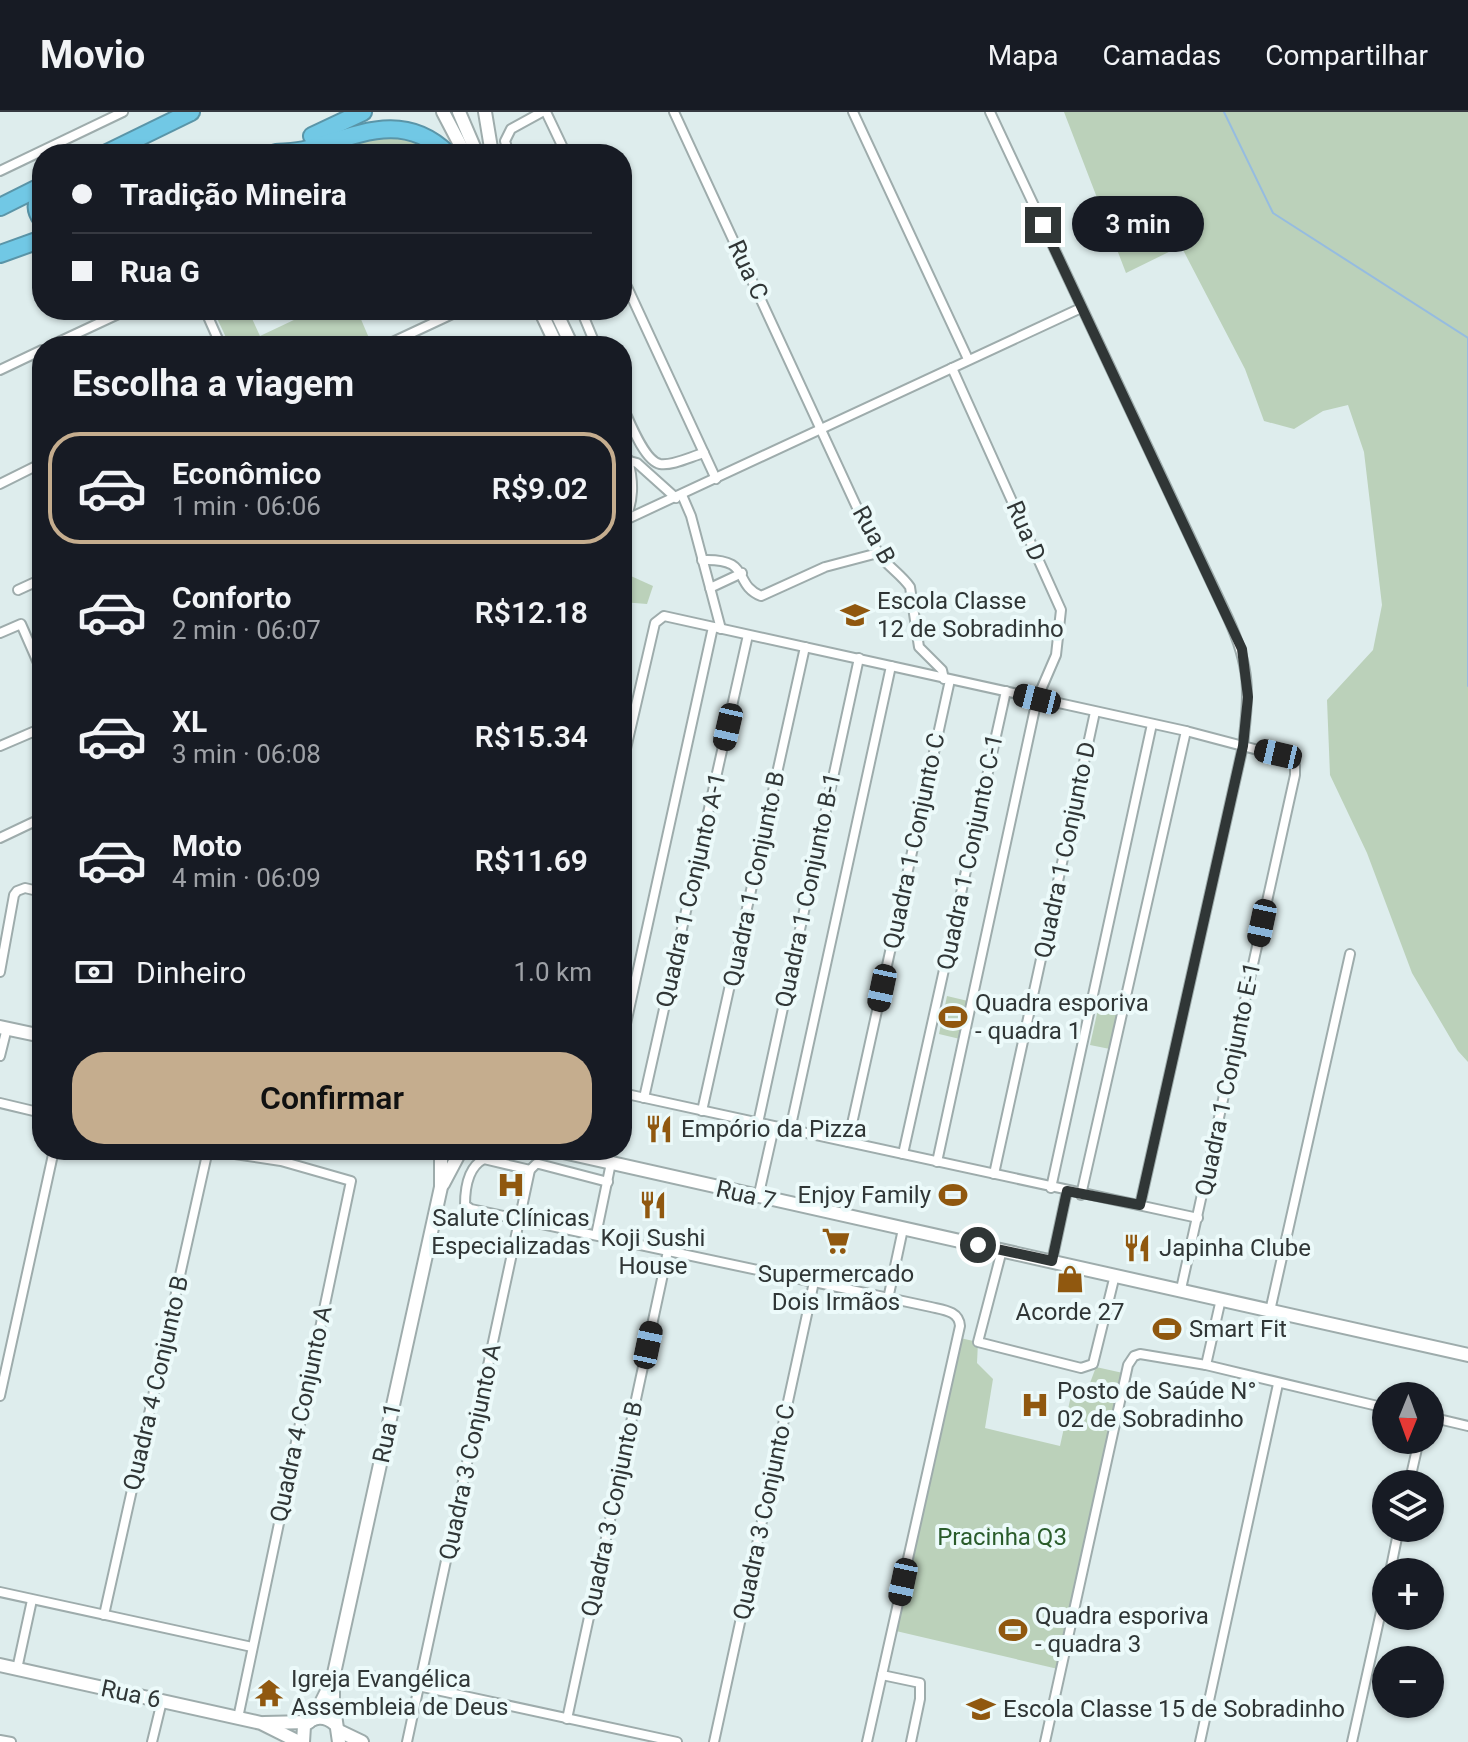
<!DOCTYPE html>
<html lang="pt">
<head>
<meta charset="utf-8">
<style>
	body { margin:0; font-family:Roboto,sans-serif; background:#20242c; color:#f1f3f6; height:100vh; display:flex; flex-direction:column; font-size:30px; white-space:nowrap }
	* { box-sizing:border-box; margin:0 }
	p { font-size:26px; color:#9ea1a6 }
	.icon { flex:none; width:44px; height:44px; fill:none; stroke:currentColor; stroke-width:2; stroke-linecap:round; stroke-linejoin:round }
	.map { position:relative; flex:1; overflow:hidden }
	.drawer { position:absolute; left:32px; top:224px; width:600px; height:824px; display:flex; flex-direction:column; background:#171b24; border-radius:32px; box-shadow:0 2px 6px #0004 }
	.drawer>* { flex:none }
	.top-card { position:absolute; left:32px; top:32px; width:600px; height:176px; border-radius:32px; box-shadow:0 2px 6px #0004; display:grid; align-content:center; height:176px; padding:0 40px; background:#171b24 }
	.needle { width:52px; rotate:181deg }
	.tools { position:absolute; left:1372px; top:1270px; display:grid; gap:16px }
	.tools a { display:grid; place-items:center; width:72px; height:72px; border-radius:50%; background:#171b24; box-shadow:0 2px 6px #0004; font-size:40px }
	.end { position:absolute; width:36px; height:36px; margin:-18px; border:10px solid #303636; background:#fff; box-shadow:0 0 0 4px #fff }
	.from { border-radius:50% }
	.bubble { position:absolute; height:56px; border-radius:28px; background:#171b24; box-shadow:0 2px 6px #0004; font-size:26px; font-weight:600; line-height:56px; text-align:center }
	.car { position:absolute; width:24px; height:48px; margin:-24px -12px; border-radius:10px; box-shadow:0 0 6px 2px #0007; background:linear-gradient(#222 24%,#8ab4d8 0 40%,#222 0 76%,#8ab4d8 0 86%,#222 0) }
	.top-card b { display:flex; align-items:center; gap:28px; height:76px; font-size:30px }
	.top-card b+b { border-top:2px solid #363941 }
	.top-card i { width:20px; height:20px; background:#f1f3f6 }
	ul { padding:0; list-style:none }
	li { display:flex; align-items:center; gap:24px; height:112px; margin:0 16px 12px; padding:0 24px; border:4px solid transparent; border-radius:32px }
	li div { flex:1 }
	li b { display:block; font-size:30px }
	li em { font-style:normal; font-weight:600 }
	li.on { border-color:#c5ad8e }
	li>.icon { width:72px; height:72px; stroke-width:1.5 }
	h2 { padding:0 40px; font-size:36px; line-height:96px }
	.pay { display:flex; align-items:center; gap:20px; height:88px; padding:0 40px; font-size:30px }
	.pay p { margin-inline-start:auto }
	.cta { display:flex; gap:16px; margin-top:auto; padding:16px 40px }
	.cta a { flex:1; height:92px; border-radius:32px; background:#c5ad8e; color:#111; font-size:32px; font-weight:600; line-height:92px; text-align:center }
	header { display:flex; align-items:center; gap:48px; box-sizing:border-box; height:112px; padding:0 40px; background:#171b24; border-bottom:2px solid #363941 }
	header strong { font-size:38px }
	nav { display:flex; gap:44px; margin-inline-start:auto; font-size:28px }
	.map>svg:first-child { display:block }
	.green { fill:#bbd1ba }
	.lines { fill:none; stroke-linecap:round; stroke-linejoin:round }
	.stream { stroke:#96bce0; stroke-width:2 }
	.street-casing { stroke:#9eacac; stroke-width:12 }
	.secondary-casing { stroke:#9eacac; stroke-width:16 }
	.highway-casing { stroke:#5a95a8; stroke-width:20 }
	.street { stroke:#fff; stroke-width:8 }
	.secondary { stroke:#fff; stroke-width:12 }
	.highway { stroke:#71c8e5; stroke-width:16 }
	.route { stroke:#303636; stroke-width:10 }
	.labels { text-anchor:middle; stroke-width:8; stroke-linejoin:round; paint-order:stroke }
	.street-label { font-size:24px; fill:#303636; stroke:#ecfafa }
	.poi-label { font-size:24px; fill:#303636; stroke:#ecfafa; text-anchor:start }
	.park-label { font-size:24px; fill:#2a5c2b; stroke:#ecfafa }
</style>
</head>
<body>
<header>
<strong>Movio</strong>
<nav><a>Mapa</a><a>Camadas</a><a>Compartilhar</a></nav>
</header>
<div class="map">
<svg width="1468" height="1630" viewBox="0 0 1468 1630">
	<rect width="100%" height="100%" fill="#deeded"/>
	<g class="green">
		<path d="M1064,0H1468V950L1458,939L1412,861L1367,741L1330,663L1327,588L1373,538L1382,493L1364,340L1348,293L1323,299L1294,317L1264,309L1245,257L1181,134L1126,161Z"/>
		<path d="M391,11L443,42L432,40L427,42H314Z"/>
		<path d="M223,198H248L260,224L315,198H357L369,226L350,234H230L216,204Z"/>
		<path d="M622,460L653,474L647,492L622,490Z"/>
		<path d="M947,884L968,889L960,927L939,922Z"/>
		<path d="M1098,897L1118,902L1110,937L1090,933Z"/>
		<path d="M960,1226L978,1230L977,1251L993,1267L985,1316L1060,1334L1072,1279H1087L1096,1255L1123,1261L1058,1557L896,1519Z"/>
	</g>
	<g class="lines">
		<path class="stream" d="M1224,0L1273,101L1468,226V574"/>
		<defs>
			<g id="street">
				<path d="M546,0L566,42"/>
				<path d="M674,0L878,441C887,454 901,462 910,475L919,535L942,558L944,567"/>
				<path d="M853,0L968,247"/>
				<path d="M990,0L1228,506C1251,557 1249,579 1243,634L1140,1093"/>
				<path d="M509,42L505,29L511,17L542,0"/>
				<path d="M0,59L123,0"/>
				<path d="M622,164L716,367"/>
				<path d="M205,198L221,234"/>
				<path d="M581,198L596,234"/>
				<path d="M50,234L127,198"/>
				<path d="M384,234L461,198"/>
				<path d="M0,258L42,238"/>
				<path d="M622,293C629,308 644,349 660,352C673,354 692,344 704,341"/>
				<path d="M626,348L637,351L676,386"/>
				<path d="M0,372L42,351"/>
				<path d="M682,383L691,404L721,517"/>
				<path d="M623,409L1081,196"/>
				<path d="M702,448C753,446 732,472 761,484L825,455L878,441"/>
				<path d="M710,476L742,461"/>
				<path d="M18,478L42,467"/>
				<path d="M0,521L21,512L42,560"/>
				<path d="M0,634L42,616"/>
				<path d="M622,654L655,511L664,504L1186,619L1292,647L1295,653V663L1181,1177"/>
				<path d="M0,726L42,706"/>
				<path d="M0,860L14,783L17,779L25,776L42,780"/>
				<path d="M622,930L713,515"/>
				<path d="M0,944L7,916"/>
				<path d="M622,981L1198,1106"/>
				<path d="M644,986L748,523"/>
				<path d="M0,991L42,1001"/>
				<path d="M702,999L805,535"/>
				<path d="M758,1011L859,546"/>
				<path d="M790,1018L891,554"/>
				<path d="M848,1030L950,568"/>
				<path d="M208,1038L281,1049L351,1069L238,1606"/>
				<path d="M903,1042L1006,579"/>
				<path d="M937,1050L1037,587L1056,543L1061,498L952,256"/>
				<path d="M530,1058L484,1047C468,1055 465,1076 465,1093L471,1097L931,1195C944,1198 959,1199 960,1214L867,1630"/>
				<path d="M994,1062L1095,600"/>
				<path d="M1051,1076L1152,612"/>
				<path d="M1081,1083L1186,619"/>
				<path d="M758,1086L774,1015"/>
				<path d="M596,1123L611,1051"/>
				<path d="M1002,1138L978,1230L1081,1256L1093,1252L1115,1163"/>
				<path d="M1052,1149L1067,1079"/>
				<path d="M888,1187L903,1117"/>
				<path d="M1270,1199L1350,842"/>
				<path d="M1206,1253L1386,1296"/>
				<path d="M0,1284L54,1038"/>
				<path d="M1430,1305L1468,1314"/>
				<path d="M1409,1372L1419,1328"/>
				<path d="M1390,1460L1399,1416"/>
				<path d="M0,1480L252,1535"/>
				<path d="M104,1503L208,1038"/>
				<path d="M17,1557L32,1488"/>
				<path d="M367,1563L677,1630"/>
				<path d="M882,1563L920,1571V1587L911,1630"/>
				<path d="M567,1607L668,1139"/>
				<path d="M0,1628L11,1630"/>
				<path d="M152,1630L162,1589"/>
				<path d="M407,1630L530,1058L536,1052H539L608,1070"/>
				<path d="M714,1630L814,1170"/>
				<path d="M1045,1630L1128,1253L1134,1244L1140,1242L1206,1253L1221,1187"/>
				<path d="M1200,1630L1278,1272"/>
				<path d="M1352,1630L1386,1477"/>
			</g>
			<g id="secondary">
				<path d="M443,0L465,42"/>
				<path d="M459,0L477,42"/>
				<path d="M485,0L492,42"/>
				<path d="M540,198L557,234"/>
				<path d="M555,198L572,234"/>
				<path d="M622,347L626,348C632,370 632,389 622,410"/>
				<path d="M0,915L42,924"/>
				<path d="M554,1038L1468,1243"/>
				<path d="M443,1072L461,1038"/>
				<path d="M0,1553L261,1611L299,1630"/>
				<path d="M313,1607L332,1569"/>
				<path d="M264,1611L309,1610"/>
				<path d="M339,1619L362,1630"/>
				<path d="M303,1630L304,1614C314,1604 324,1603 335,1612"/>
				<path d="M339,1630L333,1589V1566L441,1075V1038"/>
			</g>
			<g id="highway">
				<path d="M312,24L363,0"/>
				<path d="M276,41C287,40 298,40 308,37C362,21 405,0 448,42"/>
				<path d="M105,42L191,0"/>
				<path d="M42,80C35,90 35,99 42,108"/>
				<path d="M0,95L42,74"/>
				<path d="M0,142L42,127"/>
			</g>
		</defs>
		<use href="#street" class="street-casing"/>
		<use href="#secondary" class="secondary-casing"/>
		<use href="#highway" class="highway-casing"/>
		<use href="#street" class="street"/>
		<use href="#secondary" class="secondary"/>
		<use href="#highway" class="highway"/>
	</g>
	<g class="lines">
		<path class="route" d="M978,1133L1052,1149L1067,1079L1140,1093L1243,634L1248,585L1242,537L1043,113"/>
	</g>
	<defs>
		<symbol id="school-bare" viewBox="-9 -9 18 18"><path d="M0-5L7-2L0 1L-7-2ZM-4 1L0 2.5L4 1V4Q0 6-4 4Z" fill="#90580f" stroke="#ecfafa" stroke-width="2.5" paint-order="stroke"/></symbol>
		<symbol id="stadium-bare" viewBox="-9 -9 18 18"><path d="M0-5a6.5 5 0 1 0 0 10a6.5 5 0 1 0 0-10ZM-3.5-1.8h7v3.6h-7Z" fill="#90580f" stroke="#ecfafa" stroke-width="2.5" paint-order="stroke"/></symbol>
		<symbol id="restaurant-bare" viewBox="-9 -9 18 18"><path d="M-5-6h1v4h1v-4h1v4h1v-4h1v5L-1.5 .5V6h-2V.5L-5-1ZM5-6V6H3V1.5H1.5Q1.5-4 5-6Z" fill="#90580f" stroke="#ecfafa" stroke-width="2.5" paint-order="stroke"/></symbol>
		<symbol id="hospital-bare" viewBox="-9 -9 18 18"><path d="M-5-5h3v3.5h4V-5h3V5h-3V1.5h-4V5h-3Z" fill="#90580f" stroke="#ecfafa" stroke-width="2.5" paint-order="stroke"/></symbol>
		<symbol id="supermarket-bare" viewBox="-9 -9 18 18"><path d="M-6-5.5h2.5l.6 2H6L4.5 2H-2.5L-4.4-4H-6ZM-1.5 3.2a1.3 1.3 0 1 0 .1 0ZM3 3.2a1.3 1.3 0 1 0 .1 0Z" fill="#90580f" stroke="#ecfafa" stroke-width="2.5" paint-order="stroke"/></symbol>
		<symbol id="shop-bare" viewBox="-9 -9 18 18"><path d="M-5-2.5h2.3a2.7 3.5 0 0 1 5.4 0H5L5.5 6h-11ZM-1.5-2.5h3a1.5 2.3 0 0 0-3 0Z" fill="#90580f" stroke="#ecfafa" stroke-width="2.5" paint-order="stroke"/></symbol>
		<symbol id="temple-bare" viewBox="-9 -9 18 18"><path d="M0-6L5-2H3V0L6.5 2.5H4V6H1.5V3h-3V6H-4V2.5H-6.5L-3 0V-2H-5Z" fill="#90580f" stroke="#ecfafa" stroke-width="2.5" paint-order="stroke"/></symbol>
	</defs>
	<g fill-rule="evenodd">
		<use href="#school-bare" x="835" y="483" width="40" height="40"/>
		<use href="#stadium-bare" x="933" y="885" width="40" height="40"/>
		<use href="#restaurant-bare" x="639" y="997" width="40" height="40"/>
		<use href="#hospital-bare" x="491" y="1053" width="40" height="40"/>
		<use href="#stadium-bare" x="933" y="1063" width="40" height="40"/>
		<use href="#restaurant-bare" x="633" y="1073" width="40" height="40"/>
		<use href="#supermarket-bare" x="816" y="1109" width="40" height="40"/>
		<use href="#restaurant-bare" x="1117" y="1116" width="40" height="40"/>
		<use href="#shop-bare" x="1050" y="1147" width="40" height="40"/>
		<use href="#stadium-bare" x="1147" y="1197" width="40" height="40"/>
		<use href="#hospital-bare" x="1015" y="1273" width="40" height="40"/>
		<use href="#stadium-bare" x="993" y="1498" width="40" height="40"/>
		<use href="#temple-bare" x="249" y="1561" width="40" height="40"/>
		<use href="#school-bare" x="961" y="1577" width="40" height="40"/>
	</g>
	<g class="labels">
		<g class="street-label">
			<text transform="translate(748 158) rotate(65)" y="8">Rua C</text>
			<text transform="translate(1026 419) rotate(66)" y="8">Rua D</text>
			<text transform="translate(874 423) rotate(61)" y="8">Rua B</text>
			<text transform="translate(914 729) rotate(-78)" y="8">Quadra 1 Conjunto C</text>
			<text transform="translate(1065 738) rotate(-78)" y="8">Quadra 1 Conjunto D</text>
			<text transform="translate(970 740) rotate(-78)" y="8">Quadra 1 Conjunto C-1</text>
			<text transform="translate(754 767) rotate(-78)" y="8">Quadra 1 Conjunto B</text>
			<text transform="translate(691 778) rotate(-77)" y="8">Quadra 1 Conjunto A-1</text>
			<text transform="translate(808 778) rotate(-78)" y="8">Quadra 1 Conjunto B-1</text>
			<text transform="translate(1228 967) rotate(-78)" y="8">Quadra 1 Conjunto E-1</text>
			<text transform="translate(746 1083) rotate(13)" y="8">Rua 7</text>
			<text transform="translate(156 1271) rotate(-77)" y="8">Quadra 4 Conjunto B</text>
			<text transform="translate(301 1302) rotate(-78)" y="8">Quadra 4 Conjunto A</text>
			<text transform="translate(387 1321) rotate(-78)" y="8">Rua 1</text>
			<text transform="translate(470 1340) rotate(-78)" y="8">Quadra 3 Conjunto A</text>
			<text transform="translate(612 1397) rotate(-78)" y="8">Quadra 3 Conjunto B</text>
			<text transform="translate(764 1400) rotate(-78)" y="8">Quadra 3 Conjunto C</text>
			<text transform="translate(131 1582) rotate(12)" y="8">Rua 6</text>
		</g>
		<g class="poi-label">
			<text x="877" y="497">Escola Classe<tspan x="877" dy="28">12 de Sobradinho</tspan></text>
			<text x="975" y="899">Quadra esporiva<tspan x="975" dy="28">- quadra 1</tspan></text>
			<text x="681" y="1025">Empório da Pizza</text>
			<text x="931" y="1091" text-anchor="end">Enjoy Family</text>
			<text x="511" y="1114" text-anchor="middle">Salute Clínicas<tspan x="511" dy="28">Especializadas</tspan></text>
			<text x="653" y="1134" text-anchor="middle">Koji Sushi<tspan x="653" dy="28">House</tspan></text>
			<text x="1159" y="1144">Japinha Clube</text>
			<text x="836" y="1170" text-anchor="middle">Supermercado<tspan x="836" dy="28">Dois Irmãos</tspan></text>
			<text x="1070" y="1208" text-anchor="middle">Acorde 27</text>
			<text x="1189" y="1225">Smart Fit</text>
			<text x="1057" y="1287">Posto de Saúde N°<tspan x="1057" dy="28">02 de Sobradinho</tspan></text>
			<text x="1035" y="1512">Quadra esporiva<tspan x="1035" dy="28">- quadra 3</tspan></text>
			<text x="291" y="1575">Igreja Evangélica<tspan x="291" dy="28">Assembleia de Deus</tspan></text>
			<text x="1003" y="1605">Escola Classe 15 de Sobradinho</text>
		</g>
		<g class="park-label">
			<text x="1002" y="1433">Pracinha Q3</text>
		</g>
	</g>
</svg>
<div class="tools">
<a><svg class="needle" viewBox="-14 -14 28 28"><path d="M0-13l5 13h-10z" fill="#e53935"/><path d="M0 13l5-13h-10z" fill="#9ea1a6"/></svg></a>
<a><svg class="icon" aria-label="layers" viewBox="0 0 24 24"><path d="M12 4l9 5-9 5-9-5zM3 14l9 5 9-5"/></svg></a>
<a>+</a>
<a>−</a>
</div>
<i class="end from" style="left:978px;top:1133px"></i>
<i class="end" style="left:1043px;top:113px"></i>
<div class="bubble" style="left:1072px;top:84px;width:132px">3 min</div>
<i class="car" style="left:1037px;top:587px;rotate:284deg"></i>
<i class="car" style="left:728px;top:615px;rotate:193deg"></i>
<i class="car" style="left:1278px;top:642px;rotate:283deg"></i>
<i class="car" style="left:1262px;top:811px;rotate:192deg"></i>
<i class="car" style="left:882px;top:876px;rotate:192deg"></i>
<i class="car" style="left:648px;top:1233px;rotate:12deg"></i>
<i class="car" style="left:903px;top:1470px;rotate:192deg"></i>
<div class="top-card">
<b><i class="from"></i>Tradição Mineira</b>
<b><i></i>Rua G</b>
</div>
<section class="drawer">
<h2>Escolha a viagem</h2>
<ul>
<li class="on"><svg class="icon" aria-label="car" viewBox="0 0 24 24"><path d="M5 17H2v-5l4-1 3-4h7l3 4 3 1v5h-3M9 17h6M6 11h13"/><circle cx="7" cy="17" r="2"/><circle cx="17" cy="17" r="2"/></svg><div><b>Econômico</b><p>1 min · 06:06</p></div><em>R$9.02</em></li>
<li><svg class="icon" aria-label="car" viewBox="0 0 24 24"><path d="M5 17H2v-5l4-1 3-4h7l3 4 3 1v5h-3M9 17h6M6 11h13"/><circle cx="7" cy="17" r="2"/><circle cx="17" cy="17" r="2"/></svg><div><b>Conforto</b><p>2 min · 06:07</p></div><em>R$12.18</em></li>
<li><svg class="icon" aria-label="car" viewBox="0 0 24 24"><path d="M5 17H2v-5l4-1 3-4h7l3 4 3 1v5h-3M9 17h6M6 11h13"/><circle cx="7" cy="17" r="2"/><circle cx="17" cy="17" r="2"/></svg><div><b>XL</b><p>3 min · 06:08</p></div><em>R$15.34</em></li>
<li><svg class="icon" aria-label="car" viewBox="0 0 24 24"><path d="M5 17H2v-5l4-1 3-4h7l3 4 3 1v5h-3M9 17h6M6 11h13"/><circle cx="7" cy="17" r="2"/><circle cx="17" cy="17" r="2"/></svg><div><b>Moto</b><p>4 min · 06:09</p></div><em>R$11.69</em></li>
</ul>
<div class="pay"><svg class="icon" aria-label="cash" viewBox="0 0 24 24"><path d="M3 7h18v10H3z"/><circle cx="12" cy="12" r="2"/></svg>Dinheiro<p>1.0 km</p></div>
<div class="cta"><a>Confirmar</a></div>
</section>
</div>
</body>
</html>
